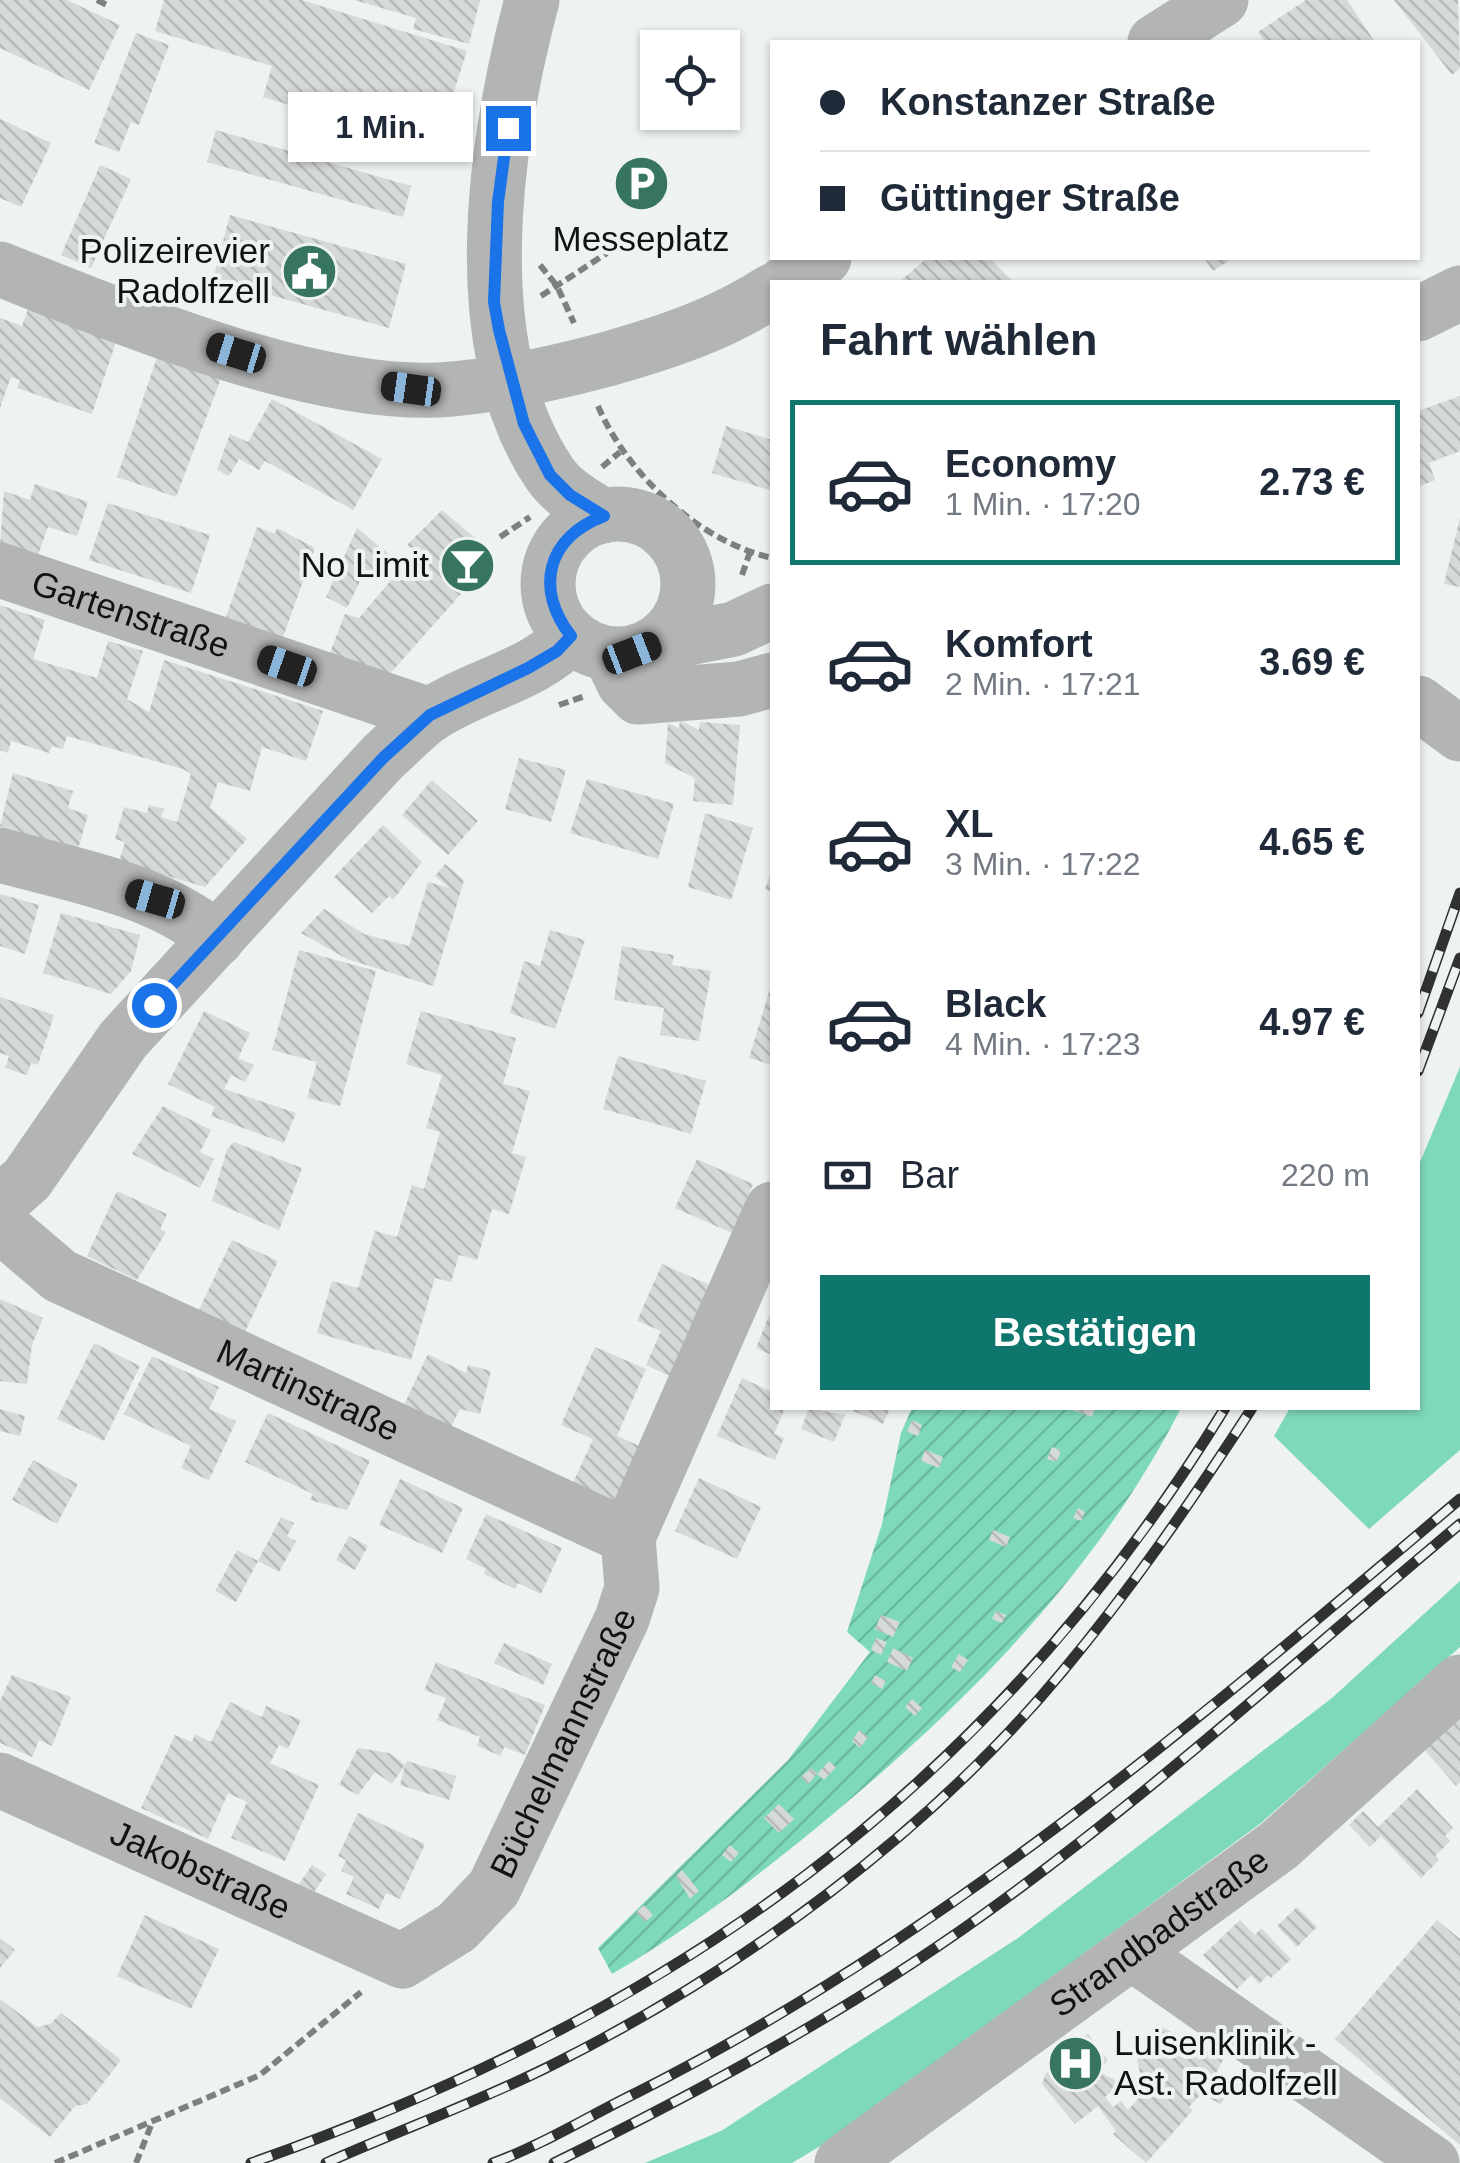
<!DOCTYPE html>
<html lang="de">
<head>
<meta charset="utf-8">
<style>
	body { margin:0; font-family:Arial,sans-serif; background:#f6f6f7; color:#1f2937; height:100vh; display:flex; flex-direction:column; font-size:38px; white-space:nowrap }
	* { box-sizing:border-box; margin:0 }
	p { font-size:32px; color:#747a83 }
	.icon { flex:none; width:55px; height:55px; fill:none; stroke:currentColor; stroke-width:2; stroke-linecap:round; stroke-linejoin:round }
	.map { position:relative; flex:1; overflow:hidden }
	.side { position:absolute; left:770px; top:280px; width:650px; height:1130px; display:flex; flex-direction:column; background:#fff; border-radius:0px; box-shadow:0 2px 8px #0004 }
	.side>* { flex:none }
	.hud { position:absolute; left:770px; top:40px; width:650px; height:220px; border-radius:0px; box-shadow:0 2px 8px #0004; display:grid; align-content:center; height:220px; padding:0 50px; background:#fff }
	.tools { position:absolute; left:640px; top:30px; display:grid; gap:20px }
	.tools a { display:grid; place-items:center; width:100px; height:100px; border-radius:0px; background:#fff; box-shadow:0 2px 8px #0004; font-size:50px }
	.end { position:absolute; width:45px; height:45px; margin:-22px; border:12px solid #1a73e8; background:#fff; box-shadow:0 0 0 5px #fff }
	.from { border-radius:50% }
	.bubble { position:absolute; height:70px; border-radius:0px; background:#fff; box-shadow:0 2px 8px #0004; font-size:32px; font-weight:700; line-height:70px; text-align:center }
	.car { position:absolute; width:30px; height:60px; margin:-30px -15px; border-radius:12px; box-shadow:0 0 8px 2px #0007; background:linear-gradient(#222 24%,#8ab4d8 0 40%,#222 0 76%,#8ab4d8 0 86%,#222 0) }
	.hud b { display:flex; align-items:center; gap:35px; height:95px; font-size:38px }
	.hud b+b { border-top:2px solid #e0e1e3 }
	.hud i { width:25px; height:25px; background:#1f2937 }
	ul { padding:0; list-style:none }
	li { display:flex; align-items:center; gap:30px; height:165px; margin:0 20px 15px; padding:0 30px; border:5px solid transparent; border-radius:0px }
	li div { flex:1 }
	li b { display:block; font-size:38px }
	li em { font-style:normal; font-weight:700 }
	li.current { border-color:#0f766e }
	li>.icon { width:90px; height:90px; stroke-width:1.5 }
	h2 { padding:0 50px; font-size:45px; line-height:120px }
	.pay { display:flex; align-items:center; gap:25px; height:110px; padding:0 50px; font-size:38px }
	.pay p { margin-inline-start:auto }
	.primary-button { display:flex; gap:20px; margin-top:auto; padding:20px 50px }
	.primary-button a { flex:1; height:115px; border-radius:0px; background:#0f766e; color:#fff; font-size:40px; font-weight:700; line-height:115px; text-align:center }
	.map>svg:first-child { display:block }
	.green { fill:#7dd9ba }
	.garden { fill:url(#garden-furrows) }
	.building { fill:url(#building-back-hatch) }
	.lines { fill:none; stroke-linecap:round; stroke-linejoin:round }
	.path { stroke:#7d807f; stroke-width:6; stroke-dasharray:10 5; stroke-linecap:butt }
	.minor { stroke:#b3b5b4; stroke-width:55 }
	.rail-casing { stroke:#303131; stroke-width:11 }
	.rail { stroke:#eef3f1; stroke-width:8; stroke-dasharray:22; stroke-linecap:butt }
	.route { stroke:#1a73e8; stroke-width:12 }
	.labels { text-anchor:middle; stroke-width:8; stroke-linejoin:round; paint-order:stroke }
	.poi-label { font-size:35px; fill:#111212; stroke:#eef3f1; text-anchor:end }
	.street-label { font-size:35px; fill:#111212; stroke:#eef3f1 }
</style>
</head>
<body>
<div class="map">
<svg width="1460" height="2163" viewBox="0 0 1460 2163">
	<defs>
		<pattern id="garden-furrows" width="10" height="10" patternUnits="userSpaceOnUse" patternTransform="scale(2.5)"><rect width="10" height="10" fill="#7dd9ba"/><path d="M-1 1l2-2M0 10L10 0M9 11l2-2" fill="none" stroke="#6bb99f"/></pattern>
		<pattern id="building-back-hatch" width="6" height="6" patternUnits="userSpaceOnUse" patternTransform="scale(2.5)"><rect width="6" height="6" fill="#d5d9d7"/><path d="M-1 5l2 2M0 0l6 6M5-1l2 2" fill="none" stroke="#b6b9b8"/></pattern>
	</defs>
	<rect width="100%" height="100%" fill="#eef3f1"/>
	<g class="green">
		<path d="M1460,1067V1450L1369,1529L1274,1436L1290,1408H1418V1167Z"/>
		<path d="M1460,1581V1647L1261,1823L832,2139L792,2163H645L721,2131L1018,1938L1332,1698Z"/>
	</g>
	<path class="garden" d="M912,1408H1181C1098,1570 972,1698 833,1814C762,1873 693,1927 612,1974L598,1948L788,1760L870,1652L847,1632L882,1524L901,1433Z"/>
	<g class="building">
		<path d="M0,0H67L120,25L89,90L0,48Z"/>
		<path d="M164,0H302L467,51L441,131L311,92L306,110L263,97L272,66L155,31Z"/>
		<path d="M354,0H480L469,44L413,29L416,18Z"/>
		<path d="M1306,0H1347L1375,42H1265L1258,32Z"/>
		<path d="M1394,0H1458L1460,68L1452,75Z"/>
		<path d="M136,33L169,45L139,125L131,122L119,152L94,143Z"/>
		<path d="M0,119L51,143L21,207L0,198Z"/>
		<path d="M216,130L411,186L403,217L207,162Z"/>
		<path d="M100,165L131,179L91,268L61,255Z"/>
		<path d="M230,215L406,264L389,328L213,279Z"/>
		<path d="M927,258H990L1013,282H899Z"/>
		<path d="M1204,258H1233L1213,271Z"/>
		<path d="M28,309L117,339L92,414L17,388L20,380L11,377L0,408V318L22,326Z"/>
		<path d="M158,354L222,376L176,497L117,477Z"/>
		<path d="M1460,396V451L1429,463L1435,480L1418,487V411Z"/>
		<path d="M272,399L382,459L353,510L265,461L259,470L239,459L229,476L217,470L230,434L248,442Z"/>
		<path d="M726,426L772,440V491L712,473Z"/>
		<path d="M35,484L88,502L77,536L48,527L37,558L0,546L4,491L30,500Z"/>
		<path d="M108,503L210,535L191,593L89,560Z"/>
		<path d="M442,510L492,552L493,558L386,678L328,658L345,614L359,618L415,552L407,545Z"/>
		<path d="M1460,518V587L1444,584Z"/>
		<path d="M257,527L275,534L277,528L315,548L283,637L226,617Z"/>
		<path d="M357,528L393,558L374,580L364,573L347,608L326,597Z"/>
		<path d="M0,605L45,620L33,659L97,678L108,641L143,651L127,699L149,712L164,660L323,711L306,761L262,747L250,791L218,782L210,808L247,839L205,887L119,862L125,842L115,839L124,807L147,813L149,805L164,809L161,817L177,822L191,774L183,769L67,736L63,749L52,746L49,753L11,741L8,753L0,750Z"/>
		<path d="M680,720L699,730L700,722L740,725L733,805L693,801L695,778L665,763L668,723L679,728Z"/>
		<path d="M519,758L566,770L551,822L505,809Z"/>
		<path d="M13,773L73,791L68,808L88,815L78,849L0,826Z"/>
		<path d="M587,779L674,804L658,859L570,833Z"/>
		<path d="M432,780L478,821L448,855L402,815Z"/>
		<path d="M705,813L753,828L731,900L688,887Z"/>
		<path d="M383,825L422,862L393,900L389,896L372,913L334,877Z"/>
		<path d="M445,864L464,880L433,986L347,959L301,933L324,909L364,934L409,946L428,882L450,888L435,876Z"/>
		<path d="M772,869V892L765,889Z"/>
		<path d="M0,894L39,905L25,954L0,946Z"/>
		<path d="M61,913L140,935L131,971L111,994L43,973Z"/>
		<path d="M550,930L585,940L555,1029L510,1013L524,961L540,966Z"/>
		<path d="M622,946L674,955L672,965L711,971L699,1041L660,1035L664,1008L614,1000Z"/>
		<path d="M299,950L376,971L340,1106L307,1098L317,1062L272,1050Z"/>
		<path d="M772,982V1065L749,1058Z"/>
		<path d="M0,997L54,1015L38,1065L31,1063L27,1075L5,1068L9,1056L0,1053Z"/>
		<path d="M204,1011L250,1033L238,1058L254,1065L245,1082L231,1075L224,1089L296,1113L284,1143L211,1116L215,1107L168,1084Z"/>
		<path d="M421,1011L516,1038L503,1084L530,1091L512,1153L526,1157L509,1214L492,1209L477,1260L459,1255L451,1282L435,1278L411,1360L317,1333L332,1281L358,1288L375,1231L397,1237L412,1185L424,1189L440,1132L426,1128L442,1075L406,1064Z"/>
		<path d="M618,1056L706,1081L691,1134L603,1109Z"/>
		<path d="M163,1106L211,1130L200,1152L214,1159L200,1188L132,1154Z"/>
		<path d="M234,1142L302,1168L279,1230L212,1201L227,1149Z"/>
		<path d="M697,1159L753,1184L732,1233L675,1208Z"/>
		<path d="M117,1191L167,1214L160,1229L166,1232L137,1280L87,1256Z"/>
		<path d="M232,1240L278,1261L245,1332L199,1310Z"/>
		<path d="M662,1264L714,1287L674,1378L646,1365L661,1331L637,1321Z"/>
		<path d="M0,1299L43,1318L32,1345L27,1384L0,1381Z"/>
		<path d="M772,1308V1355L756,1348Z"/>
		<path d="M94,1343L140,1366L104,1441L57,1419Z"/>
		<path d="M595,1347L646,1369L617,1436L651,1451L626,1508L572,1485L593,1439L561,1425Z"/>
		<path d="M428,1354L466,1373L468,1365L491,1371L480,1414L460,1409L449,1431L402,1409Z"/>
		<path d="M152,1356L219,1387L209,1409L236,1421L209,1480L181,1468L191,1446L124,1414Z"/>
		<path d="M742,1378L772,1392V1408H785L774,1434L784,1438L775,1460L717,1436Z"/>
		<path d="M809,1408L845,1415L834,1442L801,1429Z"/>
		<path d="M854,1408H890L883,1424L853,1411Z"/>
		<path d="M1067,1408H1095L1092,1417Z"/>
		<path d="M0,1409L25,1416L20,1436L0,1431Z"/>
		<path d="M268,1413L370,1461L347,1510L310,1500L313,1494L245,1462Z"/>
		<path d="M912,1420L922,1425L918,1436L907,1432Z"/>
		<path d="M1052,1447L1061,1450L1057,1462L1047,1459Z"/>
		<path d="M925,1450L943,1457L939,1468L921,1461Z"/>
		<path d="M33,1460L78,1484L57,1524L12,1500Z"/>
		<path d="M699,1478L761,1507L737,1559L675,1531Z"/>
		<path d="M400,1479L463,1508L442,1553L379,1525Z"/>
		<path d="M1078,1508L1085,1512L1081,1521L1073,1518Z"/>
		<path d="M486,1514L562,1548L541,1594L518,1583L515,1589L484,1574L486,1569L466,1559Z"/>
		<path d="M281,1517L294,1523L287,1536L296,1541L279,1572L258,1561L236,1602L215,1591L237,1550L258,1561Z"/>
		<path d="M993,1530L1010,1537L1006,1547L989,1540Z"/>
		<path d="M349,1536L368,1546L355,1570L336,1560Z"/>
		<path d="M996,1611L1006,1615L1002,1623L992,1619Z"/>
		<path d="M881,1615L900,1622L893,1637L875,1629Z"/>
		<path d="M876,1638L887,1642L881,1655L871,1650Z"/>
		<path d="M504,1643L552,1664L543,1685L494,1663Z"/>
		<path d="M893,1648L913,1658L907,1671L887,1662Z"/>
		<path d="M959,1654L968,1660L960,1672L951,1667Z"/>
		<path d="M436,1662L545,1705L525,1755L504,1747L501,1756L477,1746L480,1737L437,1720L446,1698L424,1690Z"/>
		<path d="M12,1675L71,1697L52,1746L39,1740L32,1757L0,1743V1701Z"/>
		<path d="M875,1675L886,1681L882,1689L871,1683Z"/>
		<path d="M912,1699L922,1708L915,1716L905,1707Z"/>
		<path d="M230,1702L262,1717L266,1706L301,1720L288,1749L279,1745L270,1763L319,1785L285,1861L231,1838L247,1802L228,1793L208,1839L141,1808L175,1735L192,1742L195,1734L211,1742Z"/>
		<path d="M1460,1711V1782L1456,1786L1421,1746Z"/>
		<path d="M859,1730L868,1737L860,1748L852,1741Z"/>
		<path d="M358,1748L389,1753L405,1765L407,1761L456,1776L449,1800L400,1785L405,1765L392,1784L375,1772L358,1795L339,1785Z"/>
		<path d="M829,1761L836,1767L824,1780L817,1774Z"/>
		<path d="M811,1768L817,1774L808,1784L801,1777Z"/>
		<path d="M1417,1789L1453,1828L1445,1836L1450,1841L1435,1856L1439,1860L1421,1878L1381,1836L1370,1847L1349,1825L1363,1811L1378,1827Z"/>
		<path d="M779,1804L794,1819L779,1833L764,1818Z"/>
		<path d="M358,1813L425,1844L400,1899L386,1893L379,1909L346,1894L354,1877L341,1871L346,1860L338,1856Z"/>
		<path d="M730,1845L739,1853L731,1862L722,1855Z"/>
		<path d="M312,1865L326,1874L309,1900L293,1893Z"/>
		<path d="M682,1870L699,1891L690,1899L676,1876Z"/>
		<path d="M644,1905L653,1915L645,1922L636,1912Z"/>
		<path d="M1297,1907L1317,1927L1297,1947L1277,1926Z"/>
		<path d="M145,1915L219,1949L191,2009L117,1976Z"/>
		<path d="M1240,1920L1255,1935L1261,1928L1291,1959L1271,1978L1268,1975L1259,1984L1251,1975L1237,1989L1203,1955Z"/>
		<path d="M1437,1920L1460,1939V2145L1335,2039Z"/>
		<path d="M0,1938L15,1950L0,1968Z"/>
		<path d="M0,1999L37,2027L50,2024L61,2013L121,2060L87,2104L75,2106L50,2137L0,2098Z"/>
		<path d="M1157,2024L1223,2060L1204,2096L1201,2094L1189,2107L1193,2110L1146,2163L1113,2134L1116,2131L1098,2106L1075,2124L1042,2084L1046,2073L1062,2067L1056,2058L1088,2034L1108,2061L1095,2070L1115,2080L1114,2089L1105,2097L1113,2107L1121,2101L1128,2110L1137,2100L1142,2081L1137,2060Z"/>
		<path d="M1216,2085L1228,2092L1221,2104L1209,2098Z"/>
	</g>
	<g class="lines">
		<g class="path">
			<path d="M97,0L109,6"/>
			<path d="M540,265L557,286L574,323"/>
			<path d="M541,296L607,253"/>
			<path d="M598,406C627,474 698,541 772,558"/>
			<path d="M602,467L620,452"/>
			<path d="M500,537L530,517"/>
			<path d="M742,575L750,552"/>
			<path d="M559,705L585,696"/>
			<path d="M55,2163L260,2075L361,1992"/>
			<path d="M136,2163L152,2123"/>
		</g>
		<g class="minor">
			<path d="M532,0C495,139 463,347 550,474C563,493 584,504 603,516"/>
			<path d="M1155,42L1221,0"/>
			<path d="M0,269C121,317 310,396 439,390C494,387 551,374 604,360C664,343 720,325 772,291"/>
			<path d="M786,282L824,258"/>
			<path d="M1418,314L1460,293"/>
			<circle cx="618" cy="584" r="70"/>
			<path id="s1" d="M0,570L430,715"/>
			<path d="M653,645L734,629L772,611"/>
			<path d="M610,654L624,683L638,697L739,689L772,680"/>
			<path d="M1418,703L1460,734"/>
			<path d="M0,855C75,876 157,888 217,939"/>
			<path d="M0,1203L27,1179L123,1040L383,757C398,744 413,727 429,716C474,685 533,677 571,636"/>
			<path id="s2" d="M0,1225L60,1276L628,1537"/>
			<path id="s3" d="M0,1780L402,1961L457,1927L494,1888L622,1619L632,1588L628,1537L772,1209"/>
			<path d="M1132,1953L1432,2163"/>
			<path id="s4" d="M842,2163L1278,1846L1460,1682"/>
		</g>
		<defs>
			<g id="rail">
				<path d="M1418,1013L1460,893"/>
				<path d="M1418,1071L1460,958"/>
				<path d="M251,2163C672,2015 990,1791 1225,1408"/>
				<path d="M326,2163C402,2129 481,2101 556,2063C743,1969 928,1834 1062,1672C1132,1588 1193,1499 1252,1408"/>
				<path d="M493,2163C542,2145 589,2116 636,2093C940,1940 1201,1718 1460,1499"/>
				<path d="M554,2163C700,2091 847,2012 980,1917C1148,1797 1302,1656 1460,1524"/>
			</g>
		</defs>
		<use href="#rail" class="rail-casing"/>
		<use href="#rail" class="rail"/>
	</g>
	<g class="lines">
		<path class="route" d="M154,1005L383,758L430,715L528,668L557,651L571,636C534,589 547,537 604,516L570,495L550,475L524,424L499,330L494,302L498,202L508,128"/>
	</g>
	<defs>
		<symbol id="parking-disc" viewBox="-11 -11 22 22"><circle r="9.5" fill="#377561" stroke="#eef3f1"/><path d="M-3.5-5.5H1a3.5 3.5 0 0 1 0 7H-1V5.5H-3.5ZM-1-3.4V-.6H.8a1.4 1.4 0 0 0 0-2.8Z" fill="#fff"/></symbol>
		<symbol id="civic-disc" viewBox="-11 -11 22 22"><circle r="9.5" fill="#377561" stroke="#eef3f1"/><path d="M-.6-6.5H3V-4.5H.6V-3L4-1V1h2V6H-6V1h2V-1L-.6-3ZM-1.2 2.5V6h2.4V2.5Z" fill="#fff"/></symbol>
		<symbol id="bar-disc" viewBox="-11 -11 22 22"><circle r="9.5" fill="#377561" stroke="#eef3f1"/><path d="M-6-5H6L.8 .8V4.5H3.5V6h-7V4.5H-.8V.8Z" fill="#fff"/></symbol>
		<symbol id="hospital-disc" viewBox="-11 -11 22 22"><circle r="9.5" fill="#377561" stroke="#eef3f1"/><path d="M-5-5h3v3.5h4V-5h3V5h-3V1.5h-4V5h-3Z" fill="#fff"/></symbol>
	</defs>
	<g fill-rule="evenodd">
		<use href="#parking-disc" x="610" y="152" width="63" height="63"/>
		<use href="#civic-disc" x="278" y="240" width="63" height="63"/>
		<use href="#bar-disc" x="436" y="534" width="63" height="63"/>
		<use href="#hospital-disc" x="1044" y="2032" width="63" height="63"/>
	</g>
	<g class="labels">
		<g class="poi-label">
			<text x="641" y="251" text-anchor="middle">Messeplatz</text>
			<text x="270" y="263">Polizeirevier<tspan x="270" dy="40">Radolfzell</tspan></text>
			<text x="429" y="577">No Limit</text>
			<text x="1114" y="2055" text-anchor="start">Luisenklinik -<tspan x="1114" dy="40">Ast. Radolfzell</tspan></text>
		</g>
		<g class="street-label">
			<text dy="12" stroke="none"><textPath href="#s1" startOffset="138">Gartenstraße</textPath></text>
			<text dy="12" stroke="none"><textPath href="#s2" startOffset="352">Martinstraße</textPath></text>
			<text dy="12" stroke="none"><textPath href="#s3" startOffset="720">Büchelmannstraße</textPath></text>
			<text dy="12" stroke="none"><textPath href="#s3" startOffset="220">Jakobstraße</textPath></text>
			<text dy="12" stroke="none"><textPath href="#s4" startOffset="392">Strandbadstraße</textPath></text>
		</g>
	</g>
</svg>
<div class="tools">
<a><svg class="icon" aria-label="locate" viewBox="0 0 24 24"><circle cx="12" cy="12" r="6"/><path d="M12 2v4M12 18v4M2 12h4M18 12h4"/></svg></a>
</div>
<i class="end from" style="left:154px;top:1005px"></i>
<i class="end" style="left:508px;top:128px"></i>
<div class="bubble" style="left:288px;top:92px;width:185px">1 Min.</div>
<i class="car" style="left:236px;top:353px;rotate:287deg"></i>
<i class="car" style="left:411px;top:389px;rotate:278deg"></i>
<i class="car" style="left:632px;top:653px;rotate:69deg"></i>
<i class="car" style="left:287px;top:666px;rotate:289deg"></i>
<i class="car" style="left:155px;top:899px;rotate:286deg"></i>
<div class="hud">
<b><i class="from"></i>Konstanzer Straße</b>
<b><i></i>Güttinger Straße</b>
</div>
<section class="side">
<h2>Fahrt wählen</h2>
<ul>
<li class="current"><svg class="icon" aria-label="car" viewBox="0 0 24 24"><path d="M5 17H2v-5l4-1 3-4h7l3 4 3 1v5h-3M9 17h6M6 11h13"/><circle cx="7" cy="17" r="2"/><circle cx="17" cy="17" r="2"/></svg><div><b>Economy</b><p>1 Min. · 17:20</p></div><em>2.73 €</em></li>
<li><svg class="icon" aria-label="car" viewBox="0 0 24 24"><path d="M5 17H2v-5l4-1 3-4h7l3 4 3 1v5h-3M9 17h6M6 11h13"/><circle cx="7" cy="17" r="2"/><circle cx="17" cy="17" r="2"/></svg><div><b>Komfort</b><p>2 Min. · 17:21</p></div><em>3.69 €</em></li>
<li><svg class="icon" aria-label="car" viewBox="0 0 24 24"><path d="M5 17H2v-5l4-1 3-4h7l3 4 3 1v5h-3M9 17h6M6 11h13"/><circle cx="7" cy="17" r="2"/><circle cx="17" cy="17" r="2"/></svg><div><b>XL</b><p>3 Min. · 17:22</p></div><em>4.65 €</em></li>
<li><svg class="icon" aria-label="car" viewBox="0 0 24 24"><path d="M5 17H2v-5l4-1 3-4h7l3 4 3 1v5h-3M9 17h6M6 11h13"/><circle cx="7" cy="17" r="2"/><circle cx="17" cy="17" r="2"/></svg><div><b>Black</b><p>4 Min. · 17:23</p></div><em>4.97 €</em></li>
</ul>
<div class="pay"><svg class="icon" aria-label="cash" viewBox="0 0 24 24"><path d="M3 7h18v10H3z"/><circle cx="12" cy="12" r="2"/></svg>Bar<p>220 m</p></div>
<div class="primary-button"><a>Bestätigen</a></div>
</section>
</div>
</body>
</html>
